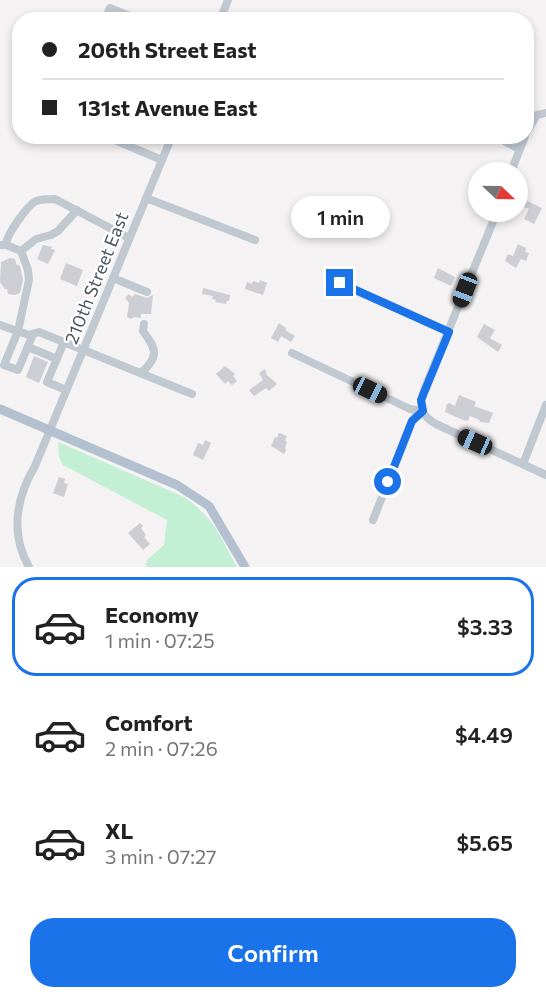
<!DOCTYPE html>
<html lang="en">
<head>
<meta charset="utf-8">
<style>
	body { margin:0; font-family:Commissioner,sans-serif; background:#f2f2f2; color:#222; height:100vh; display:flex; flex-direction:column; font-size:22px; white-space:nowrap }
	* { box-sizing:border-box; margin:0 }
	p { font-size:20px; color:#767676 }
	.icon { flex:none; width:33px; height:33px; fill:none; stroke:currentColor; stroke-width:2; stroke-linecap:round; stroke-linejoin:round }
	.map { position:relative; height:567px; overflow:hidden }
	.side { display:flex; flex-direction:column; background:#fff; flex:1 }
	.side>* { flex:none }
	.guide { position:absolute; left:12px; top:12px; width:522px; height:132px; border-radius:24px; box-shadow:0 3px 9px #0003; display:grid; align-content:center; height:132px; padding:0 30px; background:#fff }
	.needle { width:39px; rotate:112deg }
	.controls { position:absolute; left:468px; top:162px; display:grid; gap:12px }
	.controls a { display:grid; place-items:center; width:60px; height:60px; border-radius:50%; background:#fff; box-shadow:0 3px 9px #0003; font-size:30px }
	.end { position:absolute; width:27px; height:27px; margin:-14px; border:8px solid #1a73e8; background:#fff; box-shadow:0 0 0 3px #fff }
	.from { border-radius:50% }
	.bubble { position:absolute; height:42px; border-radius:21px; background:#fff; box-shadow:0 3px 9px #0003; font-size:20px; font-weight:600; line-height:42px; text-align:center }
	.car { position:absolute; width:18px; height:36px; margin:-18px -9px; border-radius:8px; box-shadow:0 0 4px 2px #0007; background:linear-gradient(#222 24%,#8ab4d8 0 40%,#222 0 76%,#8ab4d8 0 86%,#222 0) }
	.guide b { display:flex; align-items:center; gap:21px; height:57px; font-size:22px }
	.guide b+b { border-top:2px solid #e0e0e0 }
	.guide i { width:15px; height:15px; background:#222 }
	ul { padding:10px 0 0; list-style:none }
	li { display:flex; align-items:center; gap:18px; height:99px; margin:0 12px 9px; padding:0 18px; border:3px solid transparent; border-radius:24px }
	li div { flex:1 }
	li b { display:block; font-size:22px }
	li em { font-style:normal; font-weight:600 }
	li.current { border-color:#1a73e8 }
	li>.icon { width:54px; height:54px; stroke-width:1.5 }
	.action { display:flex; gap:12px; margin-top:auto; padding:12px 30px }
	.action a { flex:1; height:69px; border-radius:24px; background:#1a73e8; color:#fff; font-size:24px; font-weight:600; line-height:69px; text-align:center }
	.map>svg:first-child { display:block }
	.green { fill:#c3efd5 }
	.building { fill:#ccced4 }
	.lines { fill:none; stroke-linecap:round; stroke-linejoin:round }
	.minor { stroke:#c0c8d0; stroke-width:8 }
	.major { stroke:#b2c0cf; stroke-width:9 }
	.route { stroke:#1a73e8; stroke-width:8 }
	.labels { text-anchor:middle; stroke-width:4.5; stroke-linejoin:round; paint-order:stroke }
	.street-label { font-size:18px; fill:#4a545f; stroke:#fff }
</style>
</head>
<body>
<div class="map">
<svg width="546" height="567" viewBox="0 0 546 567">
	<rect width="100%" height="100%" fill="#f4f2f2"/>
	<path class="green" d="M58,442L184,497C214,518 220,536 237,567H146L147,560L164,545L167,520L63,465L59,457Z"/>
	<g class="building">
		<path d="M527,201L542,208L534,224L524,219L529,209L524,207Z"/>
		<path d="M335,215L350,222L345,235L325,229L328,223L331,225Z"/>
		<path d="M518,244L526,248L525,252L529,253L526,261L521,259L516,268L505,261L508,254L513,256Z"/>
		<path d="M43,245L52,247L51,249L55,250L48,264L37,259Z"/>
		<path d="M10,258L15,259L16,264L20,266L23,280L20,293L14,295L8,294L7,289H5L0,282L1,262Z"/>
		<path d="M66,263L83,270L77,286L60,279Z"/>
		<path d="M438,268L455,277L451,286L434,278Z"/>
		<path d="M260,280L267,283L263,295L245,289L247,282L252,284L253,281L259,283Z"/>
		<path d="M203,288L230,295L229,301H227L226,304L215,302L216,300L212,299L213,296L202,294Z"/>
		<path d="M129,294L132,297L135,294L147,298L153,295L151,314H141V318L134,317L131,319L127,317L129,303L125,298Z"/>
		<path d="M279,323L286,328L285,330L295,336L291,342L281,336L278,342L271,338Z"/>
		<path d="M484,324L495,330L490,338L502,345L498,352L477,337Z"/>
		<path d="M34,356L48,362L39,383L26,377Z"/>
		<path d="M225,366L235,374L233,376L237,381L232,385L228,381L225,384L216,374Z"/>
		<path d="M265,369L267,375L277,384L269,391L266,388L254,396L249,390L263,380L259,373Z"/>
		<path d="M459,395L476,402L474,406L493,413L489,423L479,422L480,420L470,416L468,421L463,420L445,412L447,404L449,403L455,406Z"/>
		<path d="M279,433L287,436L285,441L287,442L285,448L286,451L284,454L271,446L275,437L277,438Z"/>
		<path d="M205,440L211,443L203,460L193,455L198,443L203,445Z"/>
		<path d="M59,477L65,479L64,483L68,484L64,497L53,493Z"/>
		<path d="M140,523L143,526L141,528L146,535L144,537L150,544L143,550L128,533Z"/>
	</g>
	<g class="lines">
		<g class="minor">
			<path d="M104,20L110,8L140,20"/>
			<path d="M220,20L228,0"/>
			<path d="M526,133L537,115L546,113"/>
			<path d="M105,136L162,160"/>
			<path d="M495,136L519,149"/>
			<path d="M511,172L525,136"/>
			<path d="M146,198L255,240"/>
			<path d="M497,212L424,390C419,406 420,415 436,424L546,475"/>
			<path d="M0,245H6L21,251L36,239L51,235L58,231L77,210"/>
			<path d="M6,245C6,235 27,206 36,201C42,199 49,199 55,199L129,238"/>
			<path d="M21,251L28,270L29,280L18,331L4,365L18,370L33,334"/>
			<path d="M113,278L147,292"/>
			<path d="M340,283L449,332"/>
			<path d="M0,325L29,335L39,332L192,394"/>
			<path d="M64,342L47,382L66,390"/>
			<path d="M28,347L57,359"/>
			<path d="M292,353L410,409L422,411"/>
			<path d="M141,373C160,356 156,349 143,331L144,324"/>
			<path d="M523,464L546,405"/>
			<path d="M373,520L412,421L422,411"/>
			<path d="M29,567C10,534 16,498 35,466L172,136"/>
		</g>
		<path class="major" d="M0,409L177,485L209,506L245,567"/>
	</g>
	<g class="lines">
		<path class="route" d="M340,283L449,332L421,400L423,411L412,421L388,482"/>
	</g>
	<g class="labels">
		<g class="street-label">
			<text transform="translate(97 278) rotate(-68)" y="6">210th Street East</text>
		</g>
	</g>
</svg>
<div class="controls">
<a><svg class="needle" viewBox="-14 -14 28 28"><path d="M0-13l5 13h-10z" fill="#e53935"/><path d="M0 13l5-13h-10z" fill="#767676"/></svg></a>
</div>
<i class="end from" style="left:388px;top:482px"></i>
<i class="end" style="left:340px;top:283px"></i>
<div class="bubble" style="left:291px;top:196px;width:99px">1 min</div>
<i class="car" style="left:465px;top:290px;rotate:201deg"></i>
<i class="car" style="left:370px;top:390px;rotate:116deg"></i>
<i class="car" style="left:475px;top:442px;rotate:294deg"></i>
<div class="guide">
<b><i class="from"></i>206th Street East</b>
<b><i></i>131st Avenue East</b>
</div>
</div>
<section class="side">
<ul>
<li class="current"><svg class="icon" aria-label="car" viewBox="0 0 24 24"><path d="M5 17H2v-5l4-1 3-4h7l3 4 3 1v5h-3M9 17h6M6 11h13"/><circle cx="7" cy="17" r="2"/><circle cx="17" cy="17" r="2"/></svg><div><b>Economy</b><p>1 min · 07:25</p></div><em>$3.33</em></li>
<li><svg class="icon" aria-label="car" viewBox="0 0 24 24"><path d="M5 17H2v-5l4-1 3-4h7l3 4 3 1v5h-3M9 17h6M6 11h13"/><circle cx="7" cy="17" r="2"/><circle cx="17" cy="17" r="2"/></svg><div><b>Comfort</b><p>2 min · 07:26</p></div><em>$4.49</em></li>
<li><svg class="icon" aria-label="car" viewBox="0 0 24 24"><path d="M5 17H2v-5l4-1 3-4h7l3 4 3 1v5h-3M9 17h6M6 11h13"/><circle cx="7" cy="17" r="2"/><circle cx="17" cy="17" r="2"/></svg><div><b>XL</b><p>3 min · 07:27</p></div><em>$5.65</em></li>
</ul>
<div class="action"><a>Confirm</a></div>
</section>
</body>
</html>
